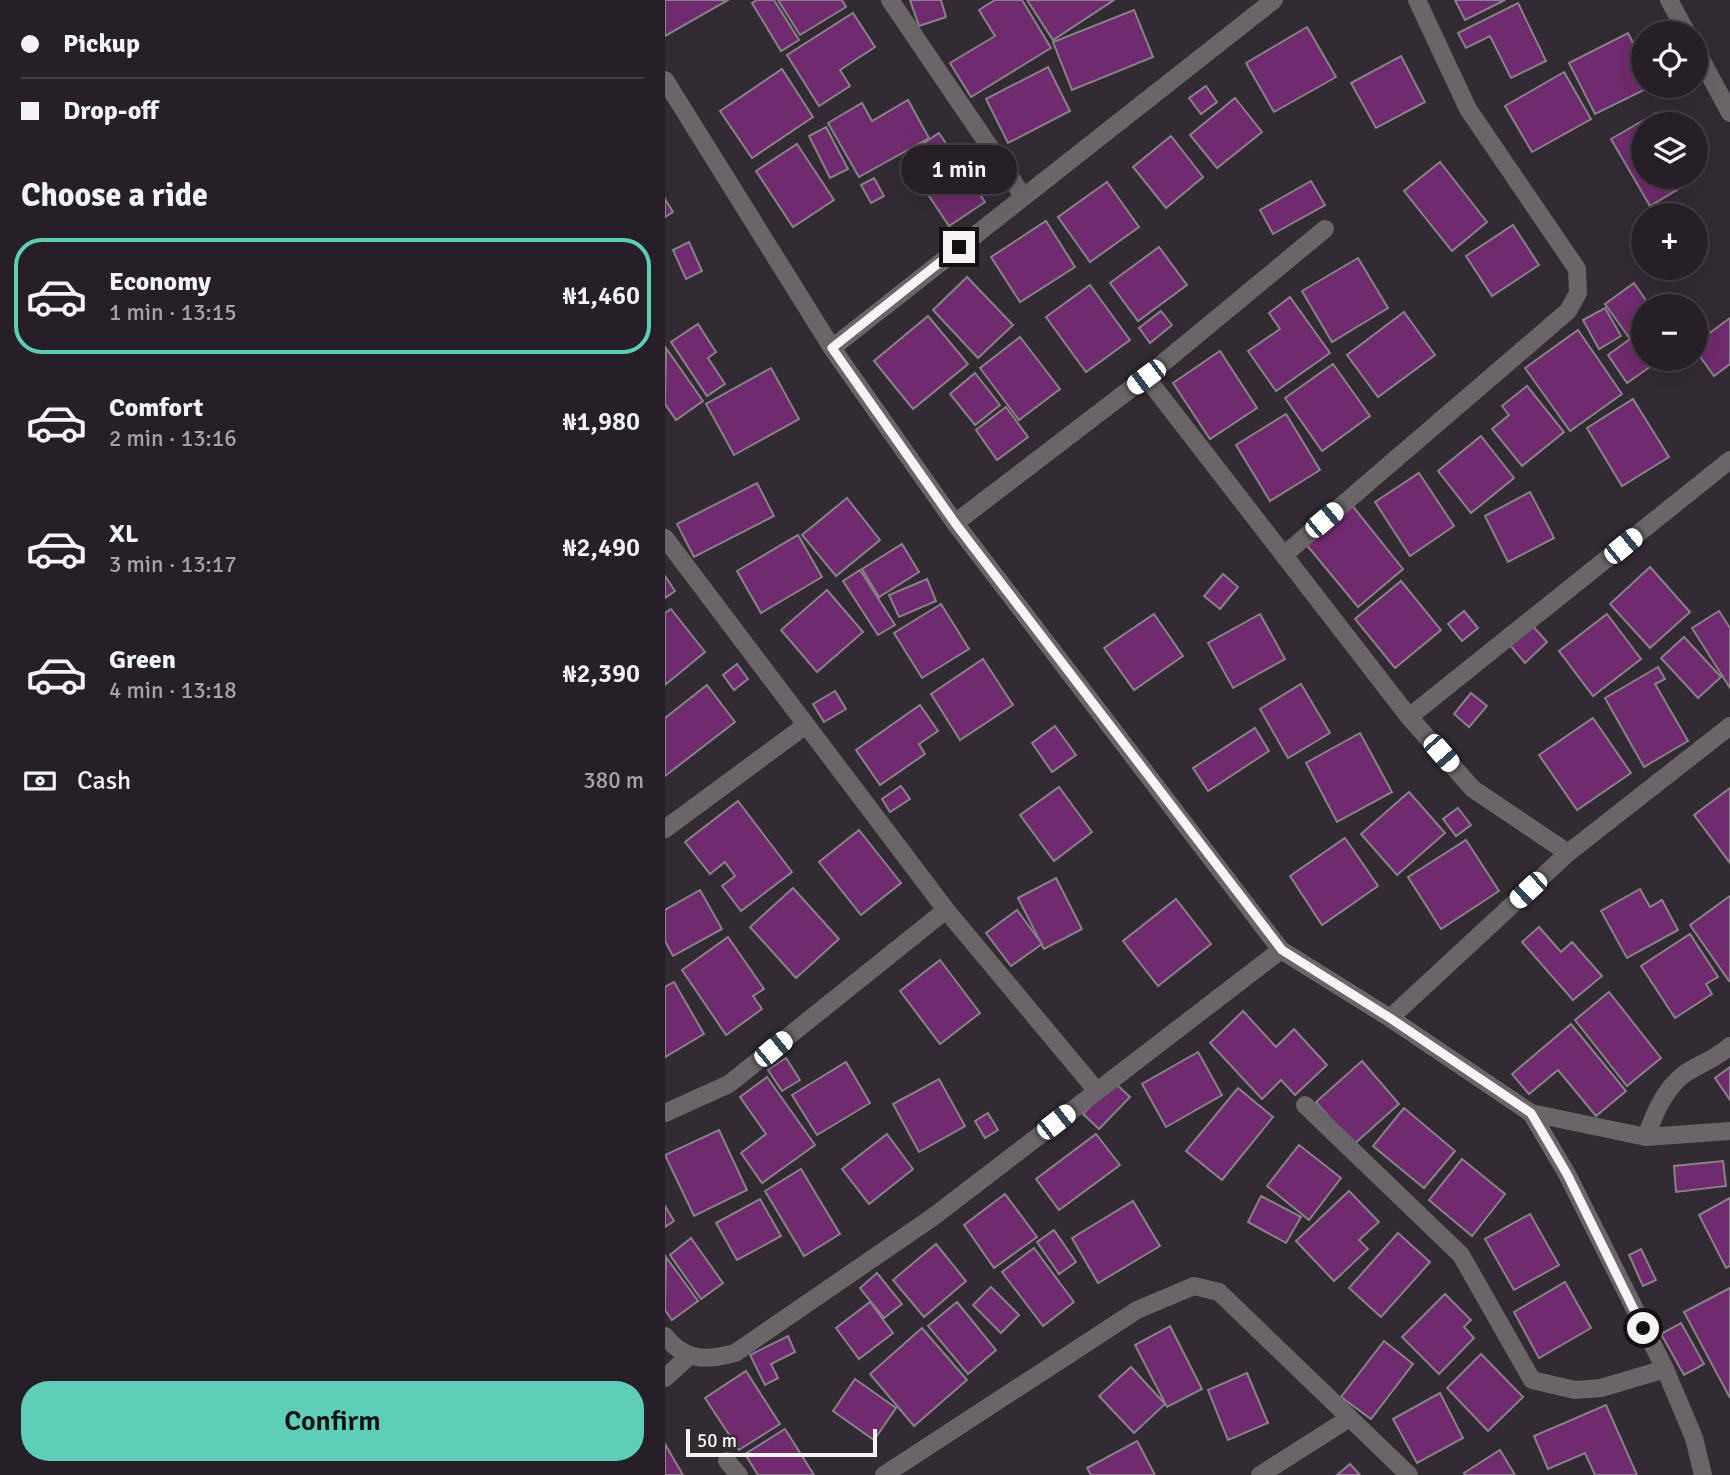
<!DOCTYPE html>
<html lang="en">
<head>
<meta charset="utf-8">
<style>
	body { margin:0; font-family:Signika,sans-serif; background:#322d32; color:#f1f3f6; height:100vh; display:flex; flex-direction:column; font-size:26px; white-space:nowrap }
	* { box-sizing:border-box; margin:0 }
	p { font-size:23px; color:#a4a3a7 }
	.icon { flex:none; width:38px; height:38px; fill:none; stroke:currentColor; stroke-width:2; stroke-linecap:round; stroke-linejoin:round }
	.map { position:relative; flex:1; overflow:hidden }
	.side { display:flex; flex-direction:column; background:#262026; width:665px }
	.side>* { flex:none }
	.guide { display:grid; align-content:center; height:154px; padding:0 21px; background:#262026 }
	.tools { position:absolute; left:966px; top:21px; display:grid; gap:14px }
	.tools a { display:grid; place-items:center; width:77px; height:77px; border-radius:50%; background:#262026; box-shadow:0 7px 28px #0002,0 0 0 2px #423e43; font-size:35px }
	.scale { position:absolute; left:21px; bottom:18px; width:191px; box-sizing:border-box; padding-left:7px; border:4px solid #f7f2f6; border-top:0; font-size:19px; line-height:24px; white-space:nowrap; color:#f7f2f6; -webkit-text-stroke:5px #322b32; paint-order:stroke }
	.end { position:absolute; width:32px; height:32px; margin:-16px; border:9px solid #f7f2f6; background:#111; box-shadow:0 0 0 4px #111 }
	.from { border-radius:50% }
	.bubble { position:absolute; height:49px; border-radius:24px; background:#262026; box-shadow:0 7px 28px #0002,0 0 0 2px #423e43; font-size:23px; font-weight:600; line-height:49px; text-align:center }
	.car { position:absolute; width:21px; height:42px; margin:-21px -10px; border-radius:9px; box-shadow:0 0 5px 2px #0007; background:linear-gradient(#fff 24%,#345 0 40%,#fff 0 76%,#345 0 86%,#fff 0) }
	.guide b { display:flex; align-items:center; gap:24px; height:66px; font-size:26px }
	.guide b+b { border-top:2px solid #423e43 }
	.guide i { width:18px; height:18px; background:#f1f3f6 }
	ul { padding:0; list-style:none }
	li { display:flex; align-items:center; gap:21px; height:116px; margin:0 14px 10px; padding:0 7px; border:4px solid transparent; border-radius:28px }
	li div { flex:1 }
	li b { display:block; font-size:26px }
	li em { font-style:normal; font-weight:600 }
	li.current { border-color:#5eceb8 }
	li>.icon { width:63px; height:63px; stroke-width:1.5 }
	h2 { padding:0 21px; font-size:32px; line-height:84px }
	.pay { display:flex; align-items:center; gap:18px; height:77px; padding:0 21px; font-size:26px }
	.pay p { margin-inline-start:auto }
	.cta { display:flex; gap:14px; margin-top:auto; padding:14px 21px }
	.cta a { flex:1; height:80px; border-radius:28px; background:#5eceb8; color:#111; font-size:28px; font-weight:600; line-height:80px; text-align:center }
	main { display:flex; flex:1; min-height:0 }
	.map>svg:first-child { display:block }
	.building { fill:#6f2b6e; stroke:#898189; stroke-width:2 }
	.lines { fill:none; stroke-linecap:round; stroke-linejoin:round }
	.street { stroke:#696568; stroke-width:18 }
	.route { stroke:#f7f2f6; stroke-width:9 }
</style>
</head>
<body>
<main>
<section class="side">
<div class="guide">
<b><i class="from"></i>Pickup</b>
<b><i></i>Drop-off</b>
</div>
<h2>Choose a ride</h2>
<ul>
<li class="current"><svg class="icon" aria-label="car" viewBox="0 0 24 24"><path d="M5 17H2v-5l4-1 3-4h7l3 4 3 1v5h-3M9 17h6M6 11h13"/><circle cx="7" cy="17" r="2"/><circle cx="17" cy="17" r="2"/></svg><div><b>Economy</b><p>1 min · 13:15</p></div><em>₦1,460</em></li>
<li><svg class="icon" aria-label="car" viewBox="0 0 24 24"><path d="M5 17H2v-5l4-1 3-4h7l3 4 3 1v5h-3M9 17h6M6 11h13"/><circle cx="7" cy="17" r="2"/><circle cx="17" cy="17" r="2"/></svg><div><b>Comfort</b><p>2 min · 13:16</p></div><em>₦1,980</em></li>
<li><svg class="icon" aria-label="car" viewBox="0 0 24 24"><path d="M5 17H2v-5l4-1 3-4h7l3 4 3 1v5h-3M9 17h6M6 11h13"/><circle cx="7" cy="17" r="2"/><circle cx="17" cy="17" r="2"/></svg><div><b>XL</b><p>3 min · 13:17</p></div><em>₦2,490</em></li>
<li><svg class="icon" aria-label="car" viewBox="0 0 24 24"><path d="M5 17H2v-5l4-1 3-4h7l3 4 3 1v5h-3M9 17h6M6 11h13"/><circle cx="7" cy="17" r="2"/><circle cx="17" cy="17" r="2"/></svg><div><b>Green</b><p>4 min · 13:18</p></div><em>₦2,390</em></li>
</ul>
<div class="pay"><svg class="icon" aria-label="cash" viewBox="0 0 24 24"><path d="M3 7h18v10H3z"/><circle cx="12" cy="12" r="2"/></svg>Cash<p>380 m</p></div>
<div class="cta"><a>Confirm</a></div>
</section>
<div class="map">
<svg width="1065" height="1475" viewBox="0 0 1065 1475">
	<rect width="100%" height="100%" fill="#322b32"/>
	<g class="building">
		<path d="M0,0H63L0,36Z"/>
		<path d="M92,0H109L134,40L116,51L87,3Z"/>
		<path d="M113,0H177L181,7L135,35Z"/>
		<path d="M245,0H276L281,17L254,26Z"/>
		<path d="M330,0H357L386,48L306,97L285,63L330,36L314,10Z"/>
		<path d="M362,0H449L388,40Z"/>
		<path d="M790,0H840L800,20Z"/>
		<path d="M853,3L881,61L846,78L825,36L801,48L793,33Z"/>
		<path d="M469,10L488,57L407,90L388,42Z"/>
		<path d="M188,13L210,47L175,70L185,86L154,106L122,55Z"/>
		<path d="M642,27L671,77L609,112L581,63Z"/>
		<path d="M963,33L978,63V86H987L930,114L904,63Z"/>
		<path d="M736,56L760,102L711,128L686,83Z"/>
		<path d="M383,67L405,111L343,143L321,99Z"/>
		<path d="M117,69L148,117L87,158L55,111Z"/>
		<path d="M899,72L926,119L867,152L840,106Z"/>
		<path d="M541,86L552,102L536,114L524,98Z"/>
		<path d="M570,98L597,132L552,168L525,135Z"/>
		<path d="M243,100L264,138L194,177L163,123L197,103L207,121Z"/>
		<path d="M991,113L998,124H978V177L1030,179L985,206L946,139Z"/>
		<path d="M161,127L183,169L165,178L144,136Z"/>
		<path d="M274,133L320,202L284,226L238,157Z"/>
		<path d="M506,136L538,177L501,208L468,167Z"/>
		<path d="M132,144L169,200L128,227L91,171Z"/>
		<path d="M775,162L822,222L787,251L739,191Z"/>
		<path d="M209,178L219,196L206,203L196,185Z"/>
		<path d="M646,181L660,205L608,234L595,210Z"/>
		<path d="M442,182L474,227L425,262L393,217Z"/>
		<path d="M0,199L8,212L0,217Z"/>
		<path d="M381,221L410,267L355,302L326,257Z"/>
		<path d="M848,225L874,265L827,296L801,256Z"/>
		<path d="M24,242L37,271L21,279L8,250Z"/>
		<path d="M494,247L522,285L473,321L445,283Z"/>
		<path d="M693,258L723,308L667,342L637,291Z"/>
		<path d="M302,277L348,325L313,358L268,310Z"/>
		<path d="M969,283L985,306H978V359H996L962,383L943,355L965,339L940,304Z"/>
		<path d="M425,285L465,340L421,372L381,317Z"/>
		<path d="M625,297L665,353L611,391L583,351L615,329L604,313Z"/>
		<path d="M940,308L956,336L934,349L918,320Z"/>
		<path d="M496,311L507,325L485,343L474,328Z"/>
		<path d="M739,312L770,355L713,397L682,355Z"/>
		<path d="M263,316L303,364L248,409L209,361Z"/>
		<path d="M1065,318V364L1049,376L1031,351V343Z"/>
		<path d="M33,324L51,352L43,358L60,384L42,396L6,342Z"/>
		<path d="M913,330L957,394L905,431L860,368Z"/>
		<path d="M355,337L395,389L354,420L315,368Z"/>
		<path d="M1,348L38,401L11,420L0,404Z"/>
		<path d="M555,351L592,408L545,439L508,383Z"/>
		<path d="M668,364L705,416L657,451L620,398Z"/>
		<path d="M106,368L134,419L69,455L41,404Z"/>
		<path d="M310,373L335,405L310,425L285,394Z"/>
		<path d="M862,386L899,432L857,466L827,429L844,415L837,406Z"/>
		<path d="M968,399L1004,457L957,486L922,428Z"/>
		<path d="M341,407L363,437L332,460L311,430Z"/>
		<path d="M621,414L655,470L605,501L571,445Z"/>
		<path d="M816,436L849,478L806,513L773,471Z"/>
		<path d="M754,473L789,526L745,556L710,502Z"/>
		<path d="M92,483L109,516L29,557L12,524Z"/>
		<path d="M865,492L889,538L843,562L820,516Z"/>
		<path d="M182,498L215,540L171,576L137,535Z"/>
		<path d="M686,504L738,569L693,607L640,543Z"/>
		<path d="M133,535L157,577L96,613L72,571Z"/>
		<path d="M237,544L254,572L214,597L197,569Z"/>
		<path d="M985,567L1025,612L985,648L945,604Z"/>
		<path d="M195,570L230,625L213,635L178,581Z"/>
		<path d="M558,574L573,587L555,609L539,596Z"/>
		<path d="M0,576L10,591L0,598Z"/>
		<path d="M262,579L271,601L234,617L224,595Z"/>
		<path d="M736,581L776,630L730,668L690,619Z"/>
		<path d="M162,590L198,632L152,672L116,630Z"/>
		<path d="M276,604L304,649L257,678L229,633Z"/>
		<path d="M6,609L40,652L0,685V613Z"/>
		<path d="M799,611L813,628L797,641L783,624Z"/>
		<path d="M1054,611L1065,628V688L1027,628Z"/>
		<path d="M489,614L518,656L469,690L439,648Z"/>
		<path d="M595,614L620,659L568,688L543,643Z"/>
		<path d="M942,614L976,659L928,696L894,651Z"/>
		<path d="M866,624L882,642L860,663L844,644Z"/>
		<path d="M1019,637L1056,677L1033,698L996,658Z"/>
		<path d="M318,659L348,705L295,740L266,694Z"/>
		<path d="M72,664L83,679L69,690L58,675Z"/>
		<path d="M993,667L1000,679L990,684L1023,741L979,767L940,698Z"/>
		<path d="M636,684L665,733L623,758L595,709Z"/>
		<path d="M42,685L70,722L0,776V718Z"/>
		<path d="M170,691L181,709L159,722L148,704Z"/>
		<path d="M806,693L822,706L804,727L789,714Z"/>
		<path d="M255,705L273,731L254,744L260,754L215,785L191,750Z"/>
		<path d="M928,718L966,773L912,810L874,755Z"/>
		<path d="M390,726L411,755L387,772L367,743Z"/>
		<path d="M590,728L604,751L543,791L528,768Z"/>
		<path d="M695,733L727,792L672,822L641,763Z"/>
		<path d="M236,786L245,799L225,812L217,799Z"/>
		<path d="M394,787L427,832L389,861L355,815Z"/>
		<path d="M1065,788V863L1029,815Z"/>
		<path d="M744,792L780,833L732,875L696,834Z"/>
		<path d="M73,801L127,872L76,911L57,886L70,876L60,862L45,874L20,842Z"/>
		<path d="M793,808L806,825L791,836L778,819Z"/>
		<path d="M194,830L236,883L196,915L154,862Z"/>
		<path d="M680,838L713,886L657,925L625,876Z"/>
		<path d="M801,840L834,891L776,929L743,877Z"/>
		<path d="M391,878L417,929L379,949L353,898Z"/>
		<path d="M128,888L174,939L131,978L85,927Z"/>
		<path d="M975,889L985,907L997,900L1013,930L962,958L936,911Z"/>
		<path d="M35,890L57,929L8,956L0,941V910Z"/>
		<path d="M1065,896V980L1064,981L1025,925Z"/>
		<path d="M511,899L546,944L493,986L458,941Z"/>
		<path d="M352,910L377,944L346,966L321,933Z"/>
		<path d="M874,927L896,952L907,942L937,976L908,1000L857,942Z"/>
		<path d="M1025,934L1053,977L1041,984L1047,994L1010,1018L976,966Z"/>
		<path d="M63,937L99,989L88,996L97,1009L61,1035L17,970Z"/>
		<path d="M275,960L315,1013L275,1044L235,991Z"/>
		<path d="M9,982L39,1034L0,1057V987Z"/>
		<path d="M944,992L996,1058L962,1086L910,1020Z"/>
		<path d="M578,1011L611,1047L629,1029L662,1065L630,1095L616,1080L597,1099L545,1043Z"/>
		<path d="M906,1024L961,1091L931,1116L893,1070L864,1094L847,1074Z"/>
		<path d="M533,1052L557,1095L501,1127L477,1084Z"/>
		<path d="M121,1058L135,1080L117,1091L103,1070Z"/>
		<path d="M697,1061L734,1104L688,1145L651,1102Z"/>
		<path d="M181,1062L205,1103L152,1135L127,1095Z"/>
		<path d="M1065,1067V1100L1050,1078Z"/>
		<path d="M102,1077L150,1145L97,1183L76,1153L101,1134L75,1097Z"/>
		<path d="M274,1079L300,1126L254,1152L228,1104Z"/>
		<path d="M448,1081L465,1097L434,1129L418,1114Z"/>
		<path d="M573,1088L608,1117L557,1180L521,1151Z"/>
		<path d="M739,1108L790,1151L759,1188L708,1146Z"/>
		<path d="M323,1113L333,1130L320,1138L310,1121Z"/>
		<path d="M54,1130L82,1190L29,1216L0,1155Z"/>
		<path d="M222,1134L248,1169L204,1204L177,1169Z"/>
		<path d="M431,1134L455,1165L394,1210L371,1179Z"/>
		<path d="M634,1145L676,1178L644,1220L602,1186Z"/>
		<path d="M797,1159L840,1194L807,1236L764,1200Z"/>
		<path d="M1058,1161L1061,1186L1011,1192L1009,1166Z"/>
		<path d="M136,1169L175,1234L139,1256L100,1191Z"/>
		<path d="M684,1191L714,1222L694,1240L703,1249L669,1281L631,1241Z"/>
		<path d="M340,1194L372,1237L329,1268L299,1225Z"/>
		<path d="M596,1196L636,1217L621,1243L583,1222Z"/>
		<path d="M1065,1198V1266L1061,1268L1034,1215Z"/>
		<path d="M95,1199L116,1236L72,1260L51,1223Z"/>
		<path d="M468,1201L495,1246L433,1283L407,1238Z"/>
		<path d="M0,1206L9,1221L0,1227Z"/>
		<path d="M865,1214L894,1265L849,1290L820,1239Z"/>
		<path d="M389,1230L411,1262L394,1274L372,1242Z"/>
		<path d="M733,1233L765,1262L716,1317L684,1288Z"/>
		<path d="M26,1238L58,1283L36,1299L5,1255Z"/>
		<path d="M271,1244L301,1281L259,1317L228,1280Z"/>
		<path d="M369,1248L409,1302L378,1326L337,1272Z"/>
		<path d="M976,1249L991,1280L978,1286L964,1255Z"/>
		<path d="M1,1257L33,1301L7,1320L0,1310Z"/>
		<path d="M212,1273L237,1304L219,1318L195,1288Z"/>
		<path d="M900,1282L926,1328L874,1358L849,1312Z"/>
		<path d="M326,1287L354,1315L336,1333L308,1305Z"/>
		<path d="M1065,1288V1398L1019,1312Z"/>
		<path d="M780,1294L806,1320L799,1327L809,1338L774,1374L737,1337Z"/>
		<path d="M205,1302L228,1333L194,1359L171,1328Z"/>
		<path d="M292,1302L331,1350L303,1374L263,1326Z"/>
		<path d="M1016,1323L1039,1364L1019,1375L996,1334Z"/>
		<path d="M505,1326L537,1389L502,1407L470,1345Z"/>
		<path d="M257,1328L302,1380L249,1426L205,1374Z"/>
		<path d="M123,1336L130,1352L106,1364L113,1378L100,1385L85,1355Z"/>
		<path d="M719,1341L748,1364L706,1419L676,1397Z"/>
		<path d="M816,1354L858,1397L823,1431L782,1388Z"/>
		<path d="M466,1367L500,1404L469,1433L434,1396Z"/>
		<path d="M81,1371L115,1424L74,1450L40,1398Z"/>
		<path d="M582,1373L603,1423L563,1440L543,1390Z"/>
		<path d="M190,1379L231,1408L209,1440L168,1411Z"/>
		<path d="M775,1393L798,1438L752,1463L728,1419Z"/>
		<path d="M941,1405L972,1475H930L920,1453L883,1469L869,1436Z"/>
		<path d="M120,1429L149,1475H93L80,1454Z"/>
		<path d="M472,1441L490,1475H426L422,1468Z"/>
		<path d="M0,1444L18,1475H0Z"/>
		<path d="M835,1450L850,1475H800L799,1473Z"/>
		<path d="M685,1464L695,1475H672Z"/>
	</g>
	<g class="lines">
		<g class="street">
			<path d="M225,0L358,196"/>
			<path d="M1004,0L1022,33"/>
			<path d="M1031,50L1065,113"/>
			<path d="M0,80L167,348L290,523L616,950L725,1018L866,1113L902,1174L1000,1369L1029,1438L1038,1475"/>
			<path d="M167,348L609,0"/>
			<path d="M481,377L744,717L808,789L903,853"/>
			<path d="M290,523L481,377L660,229"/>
			<path d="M0,538L281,910L432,1091"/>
			<path d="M619,555L903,311L913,293L912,269L803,109L752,0"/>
			<path d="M744,717L1065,460"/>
			<path d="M0,829L141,725"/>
			<path d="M725,1018L903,853L1065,726"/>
			<path d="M640,1105L796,1255L867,1380L910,1390L936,1388L1000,1369"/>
			<path d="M0,1113L64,1084L281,910"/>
			<path d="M866,1113L981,1137L1065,1131"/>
			<path d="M981,1137C989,1115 998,1091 1018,1075C1033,1064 1048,1061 1065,1046"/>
			<path d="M0,1336C20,1361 40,1361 70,1353L268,1217L616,950"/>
			<path d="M0,1378L23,1357"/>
			<path d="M62,1461L74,1475"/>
			<path d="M219,1475L472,1310L529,1286L554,1292L744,1475"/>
			<path d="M595,1475L683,1419"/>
		</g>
	</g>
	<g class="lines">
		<path class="route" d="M294,247L167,348L290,523L617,950L725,1018L866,1113L902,1174L978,1328"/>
	</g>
</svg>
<div class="tools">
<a><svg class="icon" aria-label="locate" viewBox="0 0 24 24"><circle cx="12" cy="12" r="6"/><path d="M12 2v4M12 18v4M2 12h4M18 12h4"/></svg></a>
<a><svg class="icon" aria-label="layers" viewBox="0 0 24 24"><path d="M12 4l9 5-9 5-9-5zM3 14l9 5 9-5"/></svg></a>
<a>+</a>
<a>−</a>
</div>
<div class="scale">50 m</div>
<i class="end from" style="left:978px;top:1328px"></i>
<i class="end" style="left:294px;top:247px"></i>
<div class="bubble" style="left:236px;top:145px;width:116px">1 min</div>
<i class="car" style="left:481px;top:377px;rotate:233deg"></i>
<i class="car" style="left:659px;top:520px;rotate:50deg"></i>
<i class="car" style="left:958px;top:546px;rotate:51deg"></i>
<i class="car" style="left:776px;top:753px;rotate:139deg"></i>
<i class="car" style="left:863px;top:890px;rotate:227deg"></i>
<i class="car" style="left:108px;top:1049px;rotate:51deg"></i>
<i class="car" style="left:391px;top:1122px;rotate:52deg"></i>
</div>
</main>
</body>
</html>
